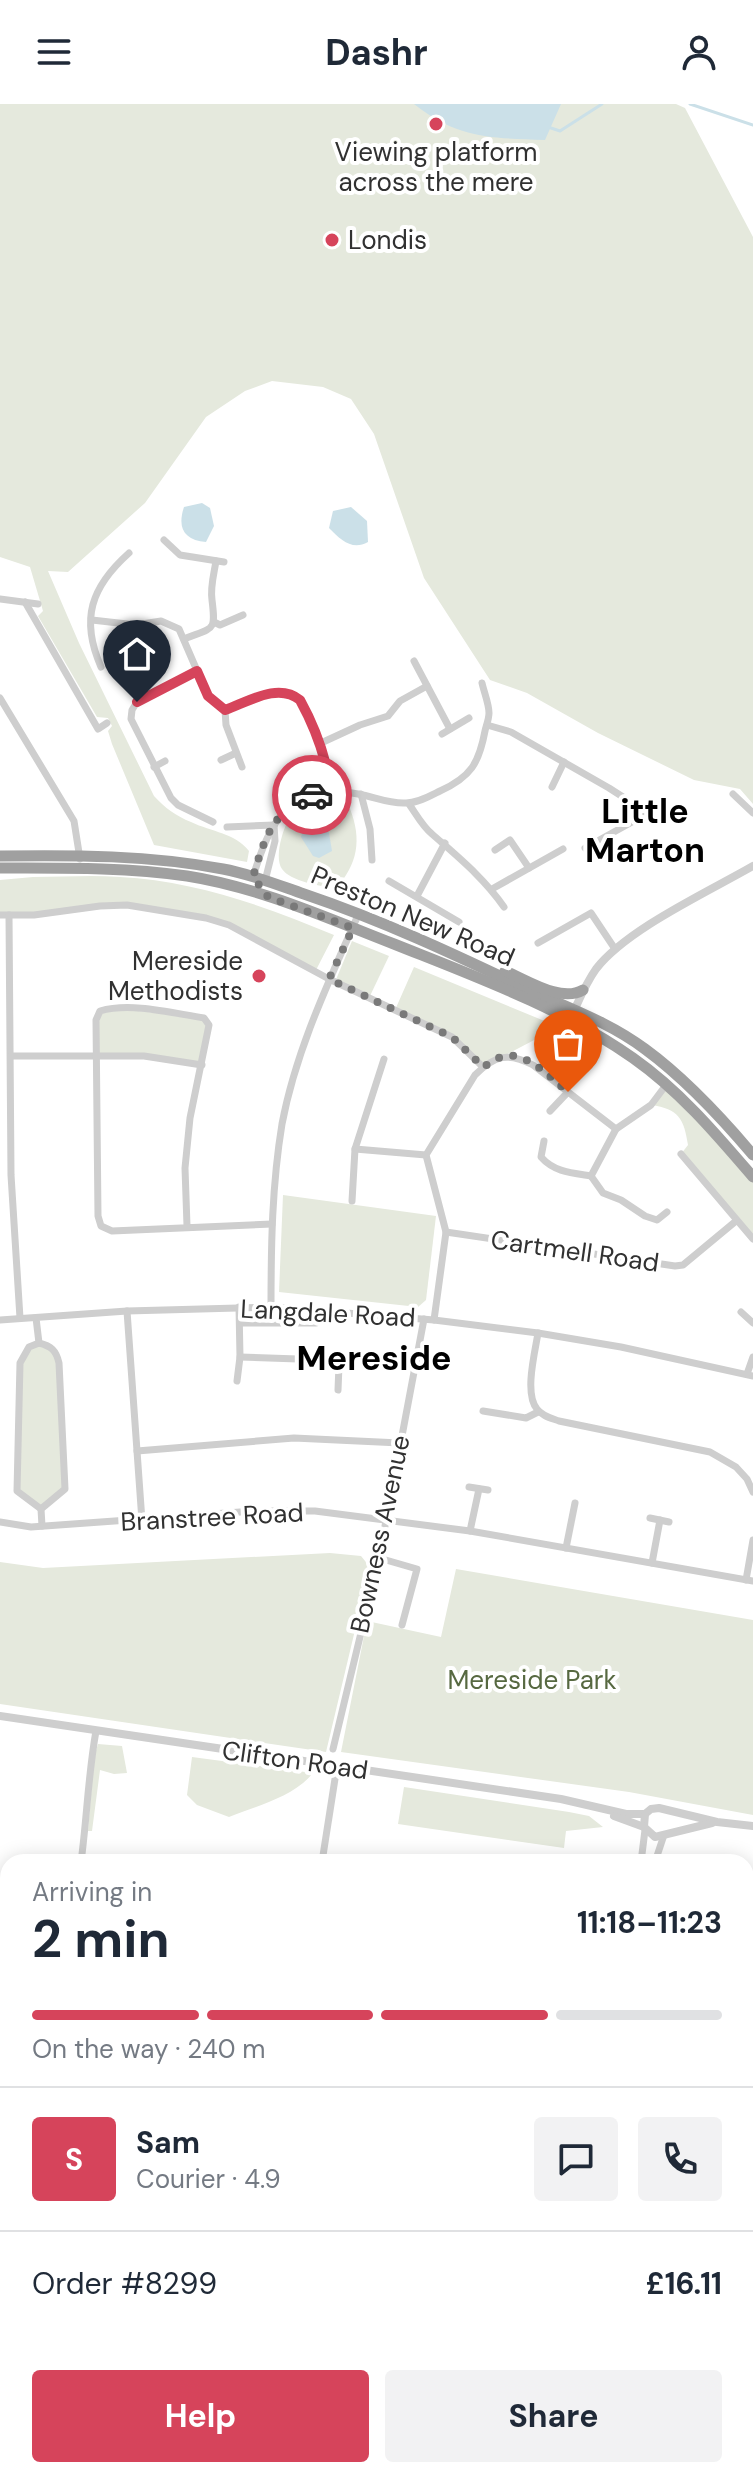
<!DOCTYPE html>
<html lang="en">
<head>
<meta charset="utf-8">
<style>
  :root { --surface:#fff; --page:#f2f2f3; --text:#1f2937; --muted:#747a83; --line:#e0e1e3; --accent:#d6445b }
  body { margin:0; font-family:"DM Sans",sans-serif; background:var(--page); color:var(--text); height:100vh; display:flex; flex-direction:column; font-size:30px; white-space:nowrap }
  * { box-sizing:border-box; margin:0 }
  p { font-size:26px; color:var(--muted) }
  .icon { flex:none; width:44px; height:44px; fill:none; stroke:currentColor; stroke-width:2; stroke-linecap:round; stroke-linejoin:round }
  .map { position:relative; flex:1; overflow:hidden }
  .side { position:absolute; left:0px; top:1750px; width:754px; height:624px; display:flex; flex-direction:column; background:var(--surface); border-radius:24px 24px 0 0; box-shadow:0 4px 20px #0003 }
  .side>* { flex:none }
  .pin { position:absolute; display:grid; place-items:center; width:68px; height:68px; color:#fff; margin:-82px -34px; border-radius:50% 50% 50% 0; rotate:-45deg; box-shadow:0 0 8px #0007 }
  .pin .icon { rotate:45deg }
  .courier { position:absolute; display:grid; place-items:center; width:80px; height:80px; margin:-40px; border:6px solid #d6445b; border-radius:50%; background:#fff; color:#222; box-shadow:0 2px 10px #0007 }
  .summary em { font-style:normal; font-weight:700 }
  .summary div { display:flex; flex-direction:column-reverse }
  .summary { display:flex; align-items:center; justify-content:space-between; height:136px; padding:0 32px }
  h1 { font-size:52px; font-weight:700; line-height:60px }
  .bar { display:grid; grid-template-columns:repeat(4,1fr); gap:12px 8px; align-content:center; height:96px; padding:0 32px }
  .bar i { height:10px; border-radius:6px; background:var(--line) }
  .bar .on { background:var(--accent) }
  .bar p { grid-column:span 4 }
  .line { display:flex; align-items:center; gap:20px; padding:0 32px; border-top:2px solid var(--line) }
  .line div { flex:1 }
  .round { display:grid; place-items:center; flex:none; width:84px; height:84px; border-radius:8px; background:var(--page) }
  .cta { display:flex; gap:16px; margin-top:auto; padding:16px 32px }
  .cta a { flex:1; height:92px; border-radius:8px; background:var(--accent); color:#fff; font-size:32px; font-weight:700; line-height:92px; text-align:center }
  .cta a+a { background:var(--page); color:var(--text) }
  header { display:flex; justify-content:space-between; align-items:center; height:104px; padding:0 32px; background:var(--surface); font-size:36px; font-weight:700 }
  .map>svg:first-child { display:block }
  .green { fill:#e5e9dd }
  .water { fill:#cbe0e8 }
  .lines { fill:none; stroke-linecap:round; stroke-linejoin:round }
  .stream { stroke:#cbe0e8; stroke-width:3 }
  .minor { stroke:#cecece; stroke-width:7 }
  .tertiary { stroke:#cecece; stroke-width:8 }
  .primary { stroke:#a9a9a9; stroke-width:11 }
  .trunk { stroke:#a0a0a0; stroke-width:11 }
  .motorway { stroke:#989898; stroke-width:12 }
  .done { stroke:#797979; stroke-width:8; stroke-dasharray:0 14.4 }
  .route { stroke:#d6445b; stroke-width:10 }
  .poi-dot { fill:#d6445b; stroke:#fff; stroke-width:3 }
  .labels { text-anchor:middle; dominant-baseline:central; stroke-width:8; stroke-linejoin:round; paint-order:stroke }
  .poi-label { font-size:26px; fill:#313131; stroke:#fff }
  .street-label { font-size:26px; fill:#313131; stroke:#fff }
  .park-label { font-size:26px; fill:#576941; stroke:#fff }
  .district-label { font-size:34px; font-weight:bold; fill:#000; stroke:#fff }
</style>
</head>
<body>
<header><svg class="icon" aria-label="menu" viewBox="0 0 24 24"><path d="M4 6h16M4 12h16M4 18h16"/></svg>Dashr<svg class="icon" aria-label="person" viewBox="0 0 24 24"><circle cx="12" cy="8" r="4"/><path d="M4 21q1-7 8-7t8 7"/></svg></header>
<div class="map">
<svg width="753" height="2374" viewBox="0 0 753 2374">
  <rect width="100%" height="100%" fill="#fff"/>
  <g class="green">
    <path d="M0,0h676l9,4 68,129v567l-13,-15 -46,-9 -96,-47 -71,-40 -37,-13 -66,-102 -50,-144 -23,-35 -28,-12 -51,-6 -27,10 -39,26 -61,86 -77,69 -20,-1 31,72 75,153c11,12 22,20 37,26 21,10 44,11 58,29l-2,11 -93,-17 -42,-101 -4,-13 4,-5 -4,-8 -11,-1 -59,-101 5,-5 -13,-44 -30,-10z"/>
    <path d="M326,694l24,11c12,30 8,56 -15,80 -15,-4 -44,-7 -53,-20 -9,-13 3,-50 14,-60 9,-7 20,-8 30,-11z"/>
    <path d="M33,773c29,0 58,-2 87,0 75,4 145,29 214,58l-19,37 -86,-47 -102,-20 -127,10v-35z"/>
    <polygon points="352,837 389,852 369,894 335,878"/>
    <polygon points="414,863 559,923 483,963 452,933 395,906"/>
    <polygon points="110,904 204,914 209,921 202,961 174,955 96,953 100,907"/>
    <path d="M666,981l87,92v62l-72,-85 7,-9c-4,-26 -9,-36 -37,-40z"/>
    <polygon points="283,1091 436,1112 426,1196 418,1203 279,1188"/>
    <polygon points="39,1239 56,1249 65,1385 41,1405 17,1387 20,1259 25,1248"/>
    <polygon points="330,1449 361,1452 370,1463 326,1648 0,1600 0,1458 43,1464"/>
    <polygon points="456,1465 753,1516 753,1711 629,1688 341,1648 367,1517 441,1533"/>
    <polygon points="98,1640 122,1642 127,1669 114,1670 100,1666 92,1727 88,1727 94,1653"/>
    <path d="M192,1653l121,16c-19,24 -57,33 -84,44l-32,-12 -10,-10z"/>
    <polygon points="404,1683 569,1708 589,1712 603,1723 566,1727 564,1744 398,1720"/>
    <polygon points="753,2162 753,2374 360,2374 364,2366 402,2366 436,2373 437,2366 746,2366 746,2163"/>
  </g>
  <g class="water">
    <path d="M414,0h147l-16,36c-54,-2 -87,-1 -131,-36z"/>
    <path d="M202,399l8,5 4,18 -8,16c-22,-2 -29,-14 -22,-35z"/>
    <path d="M351,403l16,14 1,21c-16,9 -27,-2 -39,-14l4,-17z"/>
    <polygon points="310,718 322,720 329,729 332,747 319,754 313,752 301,733 305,721"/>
  </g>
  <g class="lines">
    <g class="stream">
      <polyline points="690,0 753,21"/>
      <polyline points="551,24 560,27 602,0"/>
    </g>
    <g class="minor">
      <polyline points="164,436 180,451 224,458"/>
      <polyline points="0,495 38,500"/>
      <polyline points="25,498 98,625 107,619"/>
      <path d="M92,516l44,5 25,-4 18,8 29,67 17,14c23,-8 53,-28 75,-10l21,43 10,47"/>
      <polyline points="214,518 220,521 243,511"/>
      <path d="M184,535c30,-12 32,-7 28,-39 -2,-13 2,-26 4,-39"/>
      <polyline points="414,557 450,625"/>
      <path d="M101,563c-21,-48 -10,-80 28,-114"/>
      <polyline points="197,567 137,598 132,606 131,615 171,694 178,701 213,718"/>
      <polyline points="0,594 74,717 80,755"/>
      <polyline points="225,606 226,621 242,663"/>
      <polyline points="487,621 511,628 609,684 623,693 639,712"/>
      <polyline points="442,630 469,614"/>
      <polyline points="321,639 360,621 388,612 400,597 427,582"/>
      <polyline points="221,656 236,649"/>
      <polyline points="154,663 165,657"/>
      <polyline points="552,683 564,658"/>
      <polyline points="361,690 370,725 372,756"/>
      <polyline points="733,690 753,709"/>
      <path d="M409,700c7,10 14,23 23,30 26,23 52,44 72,73"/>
      <polyline points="227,723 274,721"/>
      <polyline points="585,744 659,703"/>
      <polyline points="495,746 510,736 529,764"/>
      <path d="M253,773c17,-57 38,-96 105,-83 17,3 31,10 48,9 12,0 24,-7 34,-12 31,-14 39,-28 45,-60 1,-5 4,-12 4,-18 0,-9 -5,-21 -7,-30"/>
      <polyline points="265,777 275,737 274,721"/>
      <polyline points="389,777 459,818"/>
      <polyline points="492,785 563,745"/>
      <polyline points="417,792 445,739"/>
      <polyline points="0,811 34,811 100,802 127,801 206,814 229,821 329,875 452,933 483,963"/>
      <polyline points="9,811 11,1071 20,1214"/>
      <polyline points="538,839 591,809 615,845"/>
      <polyline points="11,952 144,952 202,961"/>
      <polyline points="666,981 651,1001 616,1025 591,1072 603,1089 621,1096 645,1112 657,1116 667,1108"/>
      <polyline points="550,1007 568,988"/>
      <path d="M544,1037l-3,16c13,15 31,16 50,19"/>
      <polyline points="355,1045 426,1051"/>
      <polyline points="681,1050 753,1135"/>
      <polyline points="352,1097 355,1045 384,955"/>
      <path d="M187,1122l-2,-58 5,-50 19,-93 -5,-7c-32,-5 -73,-16 -104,-7l-4,9 2,196 3,10 11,5 160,-7"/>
      <polyline points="446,1128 675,1162 683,1161 736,1117"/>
      <path d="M271,1203c0,-62 1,-122 11,-183 14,-74 47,-143 77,-211"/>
      <polyline points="127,1207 142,1417"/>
      <polyline points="741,1208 753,1219"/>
      <path d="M36,1214l3,25c12,3 17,7 20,20l6,126 -24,20 1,17"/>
      <polyline points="0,1216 127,1207 271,1203 434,1216 538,1229 621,1243 753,1272"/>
      <path d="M434,1216l12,-88 -20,-77 49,-80c20,-20 33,-23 58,-10l83,64"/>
      <polyline points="240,1219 316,1219 316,1206"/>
      <path d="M538,1229c-3,19 -14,61 -1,76 5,7 14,9 22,12l151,31 26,15 11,12 6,13"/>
      <polyline points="39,1239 29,1243 20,1259 17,1387 41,1405"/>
      <polyline points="240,1253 298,1255 306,1252 332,1253 339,1261 338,1286"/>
      <polyline points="747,1270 753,1253"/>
      <polyline points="237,1277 240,1253 239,1203"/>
      <polyline points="483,1307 526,1314 538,1308"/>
      <polyline points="137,1347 294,1334 400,1339"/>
      <polyline points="469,1383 488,1386"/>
      <polyline points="650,1414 669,1418"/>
      <polyline points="0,1418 31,1423 254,1407 315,1407 470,1427 753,1477"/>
      <polyline points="470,1427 479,1385"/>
      <polyline points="566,1444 575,1399"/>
      <polyline points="379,1454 417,1465 402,1521"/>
      <polyline points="652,1459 660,1416"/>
      <polyline points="746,1476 753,1436"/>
      <polyline points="333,1645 379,1454 424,1215"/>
      <path d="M81,1758c6,-44 7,-87 15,-131"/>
      <polyline points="322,1758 337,1662"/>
      <polyline points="641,1758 645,1726"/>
      <polyline points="655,1758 664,1731"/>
      <polyline points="0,2263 8,2266"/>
      <polyline points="0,2358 8,2336"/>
      <polyline points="285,2366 308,2374"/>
      <polyline points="166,2374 173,2366"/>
    </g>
    <g class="tertiary">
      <path d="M573,909c7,-15 13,-30 23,-44 31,-40 112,-77 157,-103"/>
      <polyline points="0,1612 561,1695 626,1710 645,1710 651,1705 659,1704 717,1718 753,1722"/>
      <polyline points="645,1710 644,1723 655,1733 712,1719"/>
      <polyline points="614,1712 644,1723"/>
    </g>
    <g class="primary">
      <polyline points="0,2002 8,2002"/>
      <polyline points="0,2018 8,2017"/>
      <polyline points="746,2091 753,2092"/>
    </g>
    <g class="trunk">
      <path d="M0,752c75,-1 149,-1 223,13 28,5 55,16 81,25 77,26 150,60 223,95 41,19 82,33 118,60 41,30 76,68 108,106"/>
      <path d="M0,764c62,0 125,-1 187,8 71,11 140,42 207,68 80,32 168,64 239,114 47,33 84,77 120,119"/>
      <path d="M505,867c22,9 56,32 78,19"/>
    </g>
    <g class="motorway">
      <polyline points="746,2070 753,2070"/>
      <polyline points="746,2084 753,2085"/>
    </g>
  </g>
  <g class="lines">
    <path class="done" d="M312,691c-39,15 -48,44 -59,82l15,20 85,31 -24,51 123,58 31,30c6,-3 12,-8 18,-10 24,-8 50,21 67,35"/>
    <path class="route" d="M137,598l60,-31 11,25 17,14c23,-8 53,-28 75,-10 16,29 26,57 31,90l-19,5"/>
  </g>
  <g class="poi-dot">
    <circle cx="436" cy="20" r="8"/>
    <circle cx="332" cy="136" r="8"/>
    <circle cx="259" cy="872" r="8"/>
  </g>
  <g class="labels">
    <g class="poi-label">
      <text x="436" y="48">Viewing platform<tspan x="436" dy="30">across the mere</tspan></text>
      <text x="348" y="136" text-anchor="start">Londis</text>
      <text x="243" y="857" text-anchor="end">Mereside<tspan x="243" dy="30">Methodists</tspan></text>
    </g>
    <g class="street-label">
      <text transform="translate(413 812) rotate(23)">Preston New Road</text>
      <text transform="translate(575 1147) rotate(8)">Cartmell Road</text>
      <text transform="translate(328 1209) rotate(3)">Langdale Road</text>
      <text transform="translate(212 1413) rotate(-3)">Branstree Road</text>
      <text transform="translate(380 1430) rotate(-78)">Bowness Avenue</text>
      <text transform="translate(295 1656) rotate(8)">Clifton Road</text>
    </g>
    <g class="park-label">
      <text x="532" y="1576">Mereside Park</text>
    </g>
    <g class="district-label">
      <text x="645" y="707">Little<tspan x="645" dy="39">Marton</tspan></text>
      <text x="374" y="1254">Mereside</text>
    </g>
  </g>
</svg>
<div class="pin" style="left:568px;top:988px;background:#ea580c"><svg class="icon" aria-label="bag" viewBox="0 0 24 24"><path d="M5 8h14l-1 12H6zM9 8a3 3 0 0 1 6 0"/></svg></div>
<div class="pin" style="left:137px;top:598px;background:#1f2937"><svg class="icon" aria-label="home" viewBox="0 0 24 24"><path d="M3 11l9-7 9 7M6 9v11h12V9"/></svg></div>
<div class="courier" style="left:312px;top:691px"><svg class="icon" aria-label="car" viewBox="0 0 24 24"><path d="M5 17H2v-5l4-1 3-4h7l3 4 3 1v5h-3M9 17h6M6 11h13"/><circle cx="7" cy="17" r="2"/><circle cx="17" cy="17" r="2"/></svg></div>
<section class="side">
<div class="summary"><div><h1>2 min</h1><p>Arriving in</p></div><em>11:18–11:23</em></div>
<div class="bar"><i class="on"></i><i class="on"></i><i class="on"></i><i></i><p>On the way · 240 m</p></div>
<div class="line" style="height:144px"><b class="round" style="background:var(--accent);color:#fff">S</b><div><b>Sam</b><p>Courier · 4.9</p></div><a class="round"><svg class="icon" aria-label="chat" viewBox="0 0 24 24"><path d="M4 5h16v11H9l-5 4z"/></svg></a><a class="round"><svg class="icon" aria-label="phone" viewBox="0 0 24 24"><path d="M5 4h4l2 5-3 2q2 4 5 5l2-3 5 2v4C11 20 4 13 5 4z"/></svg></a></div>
<div class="line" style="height:104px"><div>Order #8299</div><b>£16.11</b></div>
<div class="cta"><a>Help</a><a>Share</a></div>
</section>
</div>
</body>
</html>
